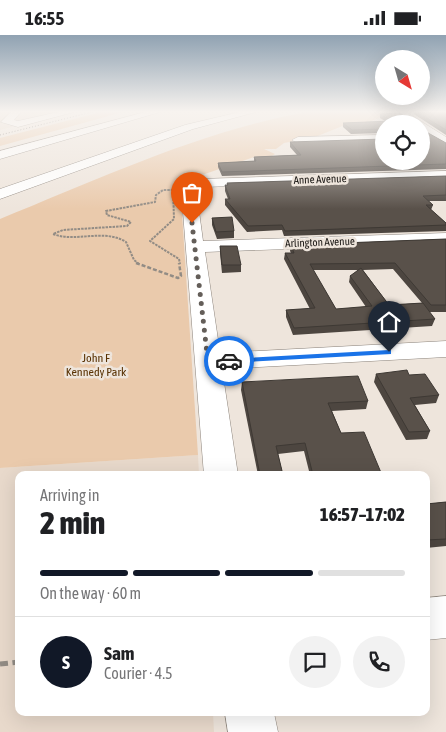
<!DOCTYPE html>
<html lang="en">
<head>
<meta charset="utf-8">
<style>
  :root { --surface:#fff; --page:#f2f2f2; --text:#202124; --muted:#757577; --line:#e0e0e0; --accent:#111827 }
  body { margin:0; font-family:"Asap Condensed",sans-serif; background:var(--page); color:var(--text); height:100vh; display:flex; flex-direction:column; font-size:19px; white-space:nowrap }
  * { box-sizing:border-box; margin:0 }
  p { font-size:16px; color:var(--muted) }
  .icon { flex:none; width:28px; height:28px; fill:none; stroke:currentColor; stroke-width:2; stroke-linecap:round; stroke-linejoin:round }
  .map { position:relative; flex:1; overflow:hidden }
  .sheet { position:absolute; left:15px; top:436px; width:415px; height:245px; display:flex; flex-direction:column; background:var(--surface); border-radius:10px; box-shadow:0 5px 20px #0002 }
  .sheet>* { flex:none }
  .needle { width:32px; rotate:143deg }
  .buttons { position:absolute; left:375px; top:15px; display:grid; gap:10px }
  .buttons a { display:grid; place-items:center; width:55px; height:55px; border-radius:50%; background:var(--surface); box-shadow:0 5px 20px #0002; font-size:25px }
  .pin { position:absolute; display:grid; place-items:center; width:42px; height:42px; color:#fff; margin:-51px -21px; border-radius:50% 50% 50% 0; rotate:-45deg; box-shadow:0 0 5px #0007 }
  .pin .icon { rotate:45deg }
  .courier { position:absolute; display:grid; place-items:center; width:50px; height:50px; margin:-25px; border:4px solid #1a73e8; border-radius:50%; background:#fff; color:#222; box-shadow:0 1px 6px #0007 }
  .summary em { font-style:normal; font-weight:800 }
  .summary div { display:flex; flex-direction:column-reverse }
  .summary { display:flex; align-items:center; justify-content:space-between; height:85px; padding:0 25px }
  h1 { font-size:32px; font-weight:800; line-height:38px }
  .bar { display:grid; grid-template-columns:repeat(4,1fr); gap:8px 5px; align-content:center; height:60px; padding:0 25px }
  .bar i { height:6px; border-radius:4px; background:var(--line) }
  .bar .selected { background:var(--accent) }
  .bar p { grid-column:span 4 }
  .line { display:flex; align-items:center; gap:12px; padding:0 25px; border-top:1px solid var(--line) }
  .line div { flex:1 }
  .round { display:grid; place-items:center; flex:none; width:52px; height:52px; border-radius:26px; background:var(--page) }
  .status { display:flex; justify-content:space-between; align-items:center; height:35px; padding:0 25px; background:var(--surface); direction:ltr }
  .status svg { height:14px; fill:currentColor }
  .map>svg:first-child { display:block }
  .built { fill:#e8d9cb }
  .green { fill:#eacaac }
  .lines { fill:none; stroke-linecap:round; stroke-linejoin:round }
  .minor-casing { stroke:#8d857d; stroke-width:1 }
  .highway-casing { stroke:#8d857d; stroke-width:1 }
  .path-far2 { stroke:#928c85; stroke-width:2; stroke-dasharray:2.5 1; stroke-linecap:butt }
  .path-far1 { stroke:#928c85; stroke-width:2.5; stroke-dasharray:4 2; stroke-linecap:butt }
  .path { stroke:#928c85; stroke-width:5; stroke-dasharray:8 4.5; stroke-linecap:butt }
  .minor { fill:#fff; fill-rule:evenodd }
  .highway { fill:#fff; fill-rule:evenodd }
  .rail { stroke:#5d5853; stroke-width:1; stroke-dasharray:1 2; stroke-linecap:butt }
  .wall { fill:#4d4640; fill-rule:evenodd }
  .building { fill:#59514a; stroke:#3e3934 }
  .route { fill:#1a73e8 }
  .done { stroke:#645e59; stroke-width:5; stroke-dasharray:0 9 }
  .labels { text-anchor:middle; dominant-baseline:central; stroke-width:5; stroke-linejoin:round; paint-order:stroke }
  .far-street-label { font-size:11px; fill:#191613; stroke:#eee5dc }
  .park-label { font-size:12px; fill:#573000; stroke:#eee5dc }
</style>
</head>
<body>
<div class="status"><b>16:55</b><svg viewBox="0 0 49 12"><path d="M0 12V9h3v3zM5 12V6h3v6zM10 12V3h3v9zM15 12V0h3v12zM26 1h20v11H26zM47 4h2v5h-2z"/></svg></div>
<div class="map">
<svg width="446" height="697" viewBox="0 0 446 697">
  <rect width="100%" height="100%" fill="#eee5dc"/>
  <g class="built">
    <polygon points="0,77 70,77 0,95"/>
    <polygon points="198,420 199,440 19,440 19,678 213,678 214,697 0,697 0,433"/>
  </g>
  <g class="green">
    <polygon points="101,77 123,77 0,111 0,103"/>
    <path d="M307,77h83v2l-24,9 -21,2 -30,12 -31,6 -8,6h-12l11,5 -5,3h-16l-78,27h4l18,271 -198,13v-249c99,-40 201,-88 307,-107z"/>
  </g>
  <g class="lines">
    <g class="minor-casing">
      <g id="minor">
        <polygon points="11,77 21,77 14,85 18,86 58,77 74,77 18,92 1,87"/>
        <polygon points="395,77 406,77 446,102 446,111 421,96 421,89 411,89"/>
        <polygon points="384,100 384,106 298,108 292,105 298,102"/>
        <polygon points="446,136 446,144 203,152 196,154 203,206 446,198 446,208 205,217 220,318 446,306 446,322 222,334 238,440 204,440 181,152 183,149 202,144"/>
        <polygon points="446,561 446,603 426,605 426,563"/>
        <polygon points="225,678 274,678 278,697 228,697"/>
      </g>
    </g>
    <g class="highway-casing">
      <g id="highway">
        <polygon points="145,77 160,77 0,124 0,116"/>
        <polygon points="240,77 256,77 193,94 0,164 0,154 185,90"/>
      </g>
    </g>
    <path class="path-far2" d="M139,229l-5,-4 -8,-18c-22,-14 -50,1 -73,-8l10,-4 64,-4 4,-4 -24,-7 -1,-4 49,-9 1,-7 7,-5h10l1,29 -24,22 29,18 1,5"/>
    <polyline class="path-far1" points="136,228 178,243 181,241 179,228"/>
    <polyline class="path" points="0,629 19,627"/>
    <use href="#minor" class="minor"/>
    <use href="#highway" class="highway"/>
    <polyline class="rail" points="0,100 92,77"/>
  </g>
  <g class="wall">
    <polygon points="415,77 446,77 446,100 414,79"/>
    <polygon points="380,79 411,86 384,89 384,98 351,99 343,92 343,88 385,86 380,83"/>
    <polygon points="290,107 446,108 446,134 222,141 218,132 218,128 254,126 254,122 297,120 290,112"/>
    <polygon points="446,141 446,166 429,166 433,170 431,175 446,188 446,196 284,201 282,195 247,197 225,170 225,164 228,164 225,156 225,150 227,150 227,148"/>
    <polygon points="212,183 234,196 234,203 217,204 212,190"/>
    <path d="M446,204v73h-17l6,7 -3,7 -139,9 -7,-18v-7l24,-1 -26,-50 1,-6h6l-1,-2 1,-6zM393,234l29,34 -33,2 -26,-35zM313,235h46l-9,6 -1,6 17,25 -30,2z"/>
    <polygon points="220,211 241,230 241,237 222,238 220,218"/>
    <polygon points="376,339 409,340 439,360 436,368 415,370 430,396 427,404 406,405 374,347"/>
    <polygon points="242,347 368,366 366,374 332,376 341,398 382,440 310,440 304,416 278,419 283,440 258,440 241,355"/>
    <polygon points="446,467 446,511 426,513 426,469"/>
  </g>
  <g class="building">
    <polygon points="417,77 446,77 446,95"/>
    <polygon points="400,78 411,86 420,87 420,89 384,89 384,94 352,95 343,88 392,86 380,79"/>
    <polygon points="421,94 446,108 446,129 222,137 218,128 256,126 254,122 301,120 290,107 384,104 384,126 421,126"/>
    <polygon points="446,141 446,160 423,161 433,170 426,170 446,188 446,190 285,196 282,190 248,191 225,164 230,164 225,150 228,150 227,148"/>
    <polygon points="232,182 234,196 216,197 212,183"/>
    <polygon points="446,204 446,270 431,270 395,228 310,229 336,274 372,271 350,241 361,233 389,270 423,268 435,284 294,293 286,275 315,273 285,218 294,218 291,210"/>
    <polygon points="220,211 237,211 241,230 222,230"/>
    <polygon points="407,335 409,340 425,339 439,360 410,363 430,396 409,397 376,339"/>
    <polygon points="358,341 368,366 328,368 341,398 364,397 382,440 313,440 305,408 276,411 283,440 260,440 242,347"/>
    <polygon points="446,467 446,504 426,505 426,469"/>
  </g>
  <linearGradient id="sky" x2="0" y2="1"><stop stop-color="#90a2b2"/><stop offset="0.44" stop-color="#f7f3ef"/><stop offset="1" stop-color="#f7f3ef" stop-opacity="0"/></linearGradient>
  <rect width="446" height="174" fill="url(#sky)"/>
  <polygon class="route" points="389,315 391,315 391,319 229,328 225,326 229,324"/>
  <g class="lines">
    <polyline class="done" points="192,188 208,327 229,326"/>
  </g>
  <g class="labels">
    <g class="far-street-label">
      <text transform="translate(320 144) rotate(-2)">Anne Avenue</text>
      <text transform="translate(320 207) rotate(-2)">Arlington Avenue</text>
    </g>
    <g class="park-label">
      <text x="96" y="323">John F<tspan x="96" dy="14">Kennedy Park</tspan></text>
    </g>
  </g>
</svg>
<div class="buttons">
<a><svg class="needle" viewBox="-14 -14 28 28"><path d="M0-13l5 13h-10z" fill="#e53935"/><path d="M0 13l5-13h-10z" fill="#757577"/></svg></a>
<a><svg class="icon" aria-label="locate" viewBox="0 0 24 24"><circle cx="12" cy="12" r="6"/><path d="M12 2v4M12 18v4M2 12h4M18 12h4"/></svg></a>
</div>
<div class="pin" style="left:192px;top:188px;background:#ea580c"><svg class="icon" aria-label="bag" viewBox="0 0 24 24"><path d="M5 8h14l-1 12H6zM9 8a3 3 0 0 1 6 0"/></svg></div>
<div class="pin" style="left:389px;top:317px;background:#1f2937"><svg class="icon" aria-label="home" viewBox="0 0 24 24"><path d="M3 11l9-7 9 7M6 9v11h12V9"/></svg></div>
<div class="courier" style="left:229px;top:326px"><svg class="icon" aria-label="car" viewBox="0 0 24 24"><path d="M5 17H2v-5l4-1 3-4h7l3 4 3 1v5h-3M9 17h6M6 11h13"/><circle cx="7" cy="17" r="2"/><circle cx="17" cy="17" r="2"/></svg></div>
<section class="sheet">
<div class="summary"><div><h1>2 min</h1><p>Arriving in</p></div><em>16:57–17:02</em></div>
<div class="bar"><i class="selected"></i><i class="selected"></i><i class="selected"></i><i></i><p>On the way · 60 m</p></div>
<div class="line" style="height:90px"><b class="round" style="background:var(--accent);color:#fff">S</b><div><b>Sam</b><p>Courier · 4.5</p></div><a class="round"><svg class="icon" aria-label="chat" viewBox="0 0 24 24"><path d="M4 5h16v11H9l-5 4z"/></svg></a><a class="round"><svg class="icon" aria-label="phone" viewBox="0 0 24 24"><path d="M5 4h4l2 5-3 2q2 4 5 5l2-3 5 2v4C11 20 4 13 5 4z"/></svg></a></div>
</section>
</div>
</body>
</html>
